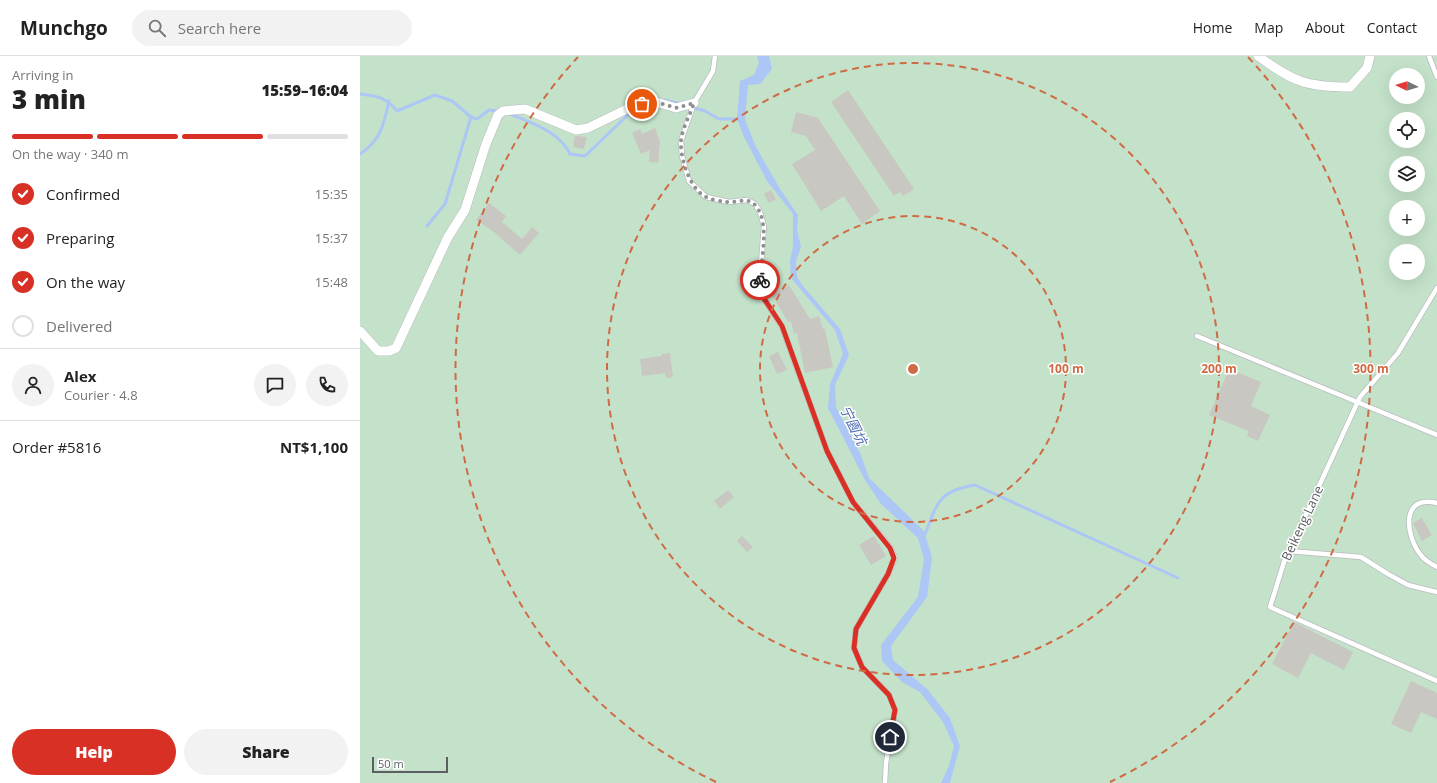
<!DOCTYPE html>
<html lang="en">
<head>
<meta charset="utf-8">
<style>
  :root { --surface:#fff; --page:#f2f2f2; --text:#222; --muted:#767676; --line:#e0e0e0; --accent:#d93025 }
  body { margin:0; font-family:"Open Sans","Noto Sans TC",sans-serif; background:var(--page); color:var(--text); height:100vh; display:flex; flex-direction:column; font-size:15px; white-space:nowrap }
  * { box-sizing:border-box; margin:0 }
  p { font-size:13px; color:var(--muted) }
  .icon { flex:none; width:22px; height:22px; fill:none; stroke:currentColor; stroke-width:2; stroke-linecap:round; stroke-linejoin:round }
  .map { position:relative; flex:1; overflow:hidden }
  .panel { display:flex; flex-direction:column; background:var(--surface); width:360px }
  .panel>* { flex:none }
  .needle { width:26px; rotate:275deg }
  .buttons { position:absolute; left:1029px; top:12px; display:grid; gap:8px }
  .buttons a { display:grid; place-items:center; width:36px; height:36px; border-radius:50%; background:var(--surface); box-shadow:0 4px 16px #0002; font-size:20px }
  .scale { position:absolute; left:12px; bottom:10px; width:76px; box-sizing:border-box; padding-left:4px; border:2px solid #5c5e63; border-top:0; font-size:11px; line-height:14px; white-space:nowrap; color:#5c5e63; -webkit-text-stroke:3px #fff; paint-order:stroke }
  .pin { position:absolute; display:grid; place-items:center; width:34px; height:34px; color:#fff; margin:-17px; border:2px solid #fff; border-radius:50%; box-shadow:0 1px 4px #0007 }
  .courier { position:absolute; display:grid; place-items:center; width:40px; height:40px; margin:-20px; border:3px solid #d93025; border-radius:50%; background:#fff; color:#222; box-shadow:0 1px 5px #0007 }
  .summary em { font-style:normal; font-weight:800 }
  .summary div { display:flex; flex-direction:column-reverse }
  .summary { display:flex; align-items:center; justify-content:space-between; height:68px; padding:0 12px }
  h1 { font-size:26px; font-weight:800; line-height:30px }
  .bar { display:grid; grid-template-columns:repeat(4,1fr); gap:6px 4px; align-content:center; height:48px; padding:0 12px }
  .bar i { height:5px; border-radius:3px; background:var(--line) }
  .bar .on { background:var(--accent) }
  .bar p { grid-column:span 4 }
  .line { display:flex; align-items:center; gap:10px; padding:0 12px; border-top:1px solid var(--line) }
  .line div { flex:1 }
  .round { display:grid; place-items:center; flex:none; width:42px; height:42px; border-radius:21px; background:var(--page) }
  ol { padding:0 12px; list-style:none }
  li { display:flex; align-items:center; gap:12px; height:44px }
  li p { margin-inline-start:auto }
  li .icon { padding:4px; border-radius:50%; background:var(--accent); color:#fff; stroke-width:4 }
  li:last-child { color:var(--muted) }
  li i { width:22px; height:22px; border:2px solid var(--line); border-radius:50% }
  .primary-button { display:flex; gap:8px; margin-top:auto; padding:8px 12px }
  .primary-button a { flex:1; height:46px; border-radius:24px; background:var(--accent); color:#fff; font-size:16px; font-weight:800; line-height:46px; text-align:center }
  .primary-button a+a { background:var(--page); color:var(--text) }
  header { display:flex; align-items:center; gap:24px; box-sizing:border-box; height:56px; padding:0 20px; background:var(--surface); border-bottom:1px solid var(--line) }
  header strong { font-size:19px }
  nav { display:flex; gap:22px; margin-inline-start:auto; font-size:14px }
  .search { width:280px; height:36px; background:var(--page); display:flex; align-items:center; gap:10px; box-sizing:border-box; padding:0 14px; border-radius:22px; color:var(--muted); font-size:15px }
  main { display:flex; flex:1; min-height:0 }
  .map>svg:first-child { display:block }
  .green { fill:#c4e2ca; fill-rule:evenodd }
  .water { fill:#acc6f5 }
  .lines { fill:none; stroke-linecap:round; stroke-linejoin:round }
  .stream { stroke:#acc6f5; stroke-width:3 }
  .building { fill:#c8c7c1 }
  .service-casing { stroke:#b9babf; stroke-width:6 }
  .minor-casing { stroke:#b9babf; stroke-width:10 }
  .service { stroke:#fff; stroke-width:4.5 }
  .minor { stroke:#fff; stroke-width:9 }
  .done { stroke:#8f9090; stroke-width:4; stroke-dasharray:0 7.2 }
  .route { stroke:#d93025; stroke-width:5 }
  .ring { fill:none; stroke:#cf6b44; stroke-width:2; stroke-dasharray:7 5 }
  .labels { text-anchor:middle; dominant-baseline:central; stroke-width:3; stroke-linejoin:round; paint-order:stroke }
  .street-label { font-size:13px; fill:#5c5e63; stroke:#fff }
  .water-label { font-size:14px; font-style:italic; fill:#526eb6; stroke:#fff }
  .centre { fill:#cf6b44; stroke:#fff; stroke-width:2 }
  .ring-label { font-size:12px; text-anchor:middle; font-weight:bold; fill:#cf6b44; stroke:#fff; stroke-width:3; stroke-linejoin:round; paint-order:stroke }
</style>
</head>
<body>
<header>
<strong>Munchgo</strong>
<div class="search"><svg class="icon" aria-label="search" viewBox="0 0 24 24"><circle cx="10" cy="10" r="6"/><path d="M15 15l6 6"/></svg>Search here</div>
<nav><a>Home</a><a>Map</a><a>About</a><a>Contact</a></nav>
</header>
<main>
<section class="panel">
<div class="summary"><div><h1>3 min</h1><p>Arriving in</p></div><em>15:59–16:04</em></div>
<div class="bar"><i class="on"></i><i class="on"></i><i class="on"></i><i></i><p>On the way · 340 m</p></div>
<ol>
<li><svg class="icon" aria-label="check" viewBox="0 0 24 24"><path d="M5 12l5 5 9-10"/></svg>Confirmed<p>15:35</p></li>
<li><svg class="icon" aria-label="check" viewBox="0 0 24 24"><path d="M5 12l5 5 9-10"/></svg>Preparing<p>15:37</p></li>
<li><svg class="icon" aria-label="check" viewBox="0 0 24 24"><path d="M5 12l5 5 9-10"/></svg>On the way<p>15:48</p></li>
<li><i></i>Delivered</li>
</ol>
<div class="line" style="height:72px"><a class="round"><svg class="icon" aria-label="person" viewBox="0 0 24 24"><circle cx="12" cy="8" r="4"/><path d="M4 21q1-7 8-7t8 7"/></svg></a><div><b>Alex</b><p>Courier · 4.8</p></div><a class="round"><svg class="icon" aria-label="chat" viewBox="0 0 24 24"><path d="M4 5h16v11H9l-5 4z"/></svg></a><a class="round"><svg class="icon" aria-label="phone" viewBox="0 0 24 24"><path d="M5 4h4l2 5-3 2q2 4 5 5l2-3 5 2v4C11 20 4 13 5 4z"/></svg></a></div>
<div class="line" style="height:52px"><div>Order #5816</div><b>NT$1,100</b></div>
<div class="primary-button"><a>Help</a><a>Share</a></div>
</section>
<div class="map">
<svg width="1077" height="727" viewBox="0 0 1077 727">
  <rect width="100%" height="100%" fill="#edede4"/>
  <path class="green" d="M0,0h1077v727h-1077zM1036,19h22v22h-22zM1036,63h22v22h-22zM1036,107h22v22h-22zM1036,151h22v22h-22zM1036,195h22v22h-22z"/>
  <polygon class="water" points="397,0 409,0 412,13 400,28 388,29 385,63 396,91 420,133 438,159 437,174 441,191 436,205 437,221 443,230 480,273 489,299 475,329 476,351 501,399 509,422 564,475 572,501 567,541 531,590 533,604 567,633 590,662 600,690 590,727 581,727 589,710 594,690 583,666 560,636 542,626 522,605 521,589 558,541 564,503 558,482 521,448 505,424 468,352 470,328 483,298 475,274 431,222 430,205 433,191 433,158 407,125 383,79 377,62 380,25 394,19 399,6"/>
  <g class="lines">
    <g class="stream">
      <path d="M0,38c17,2 26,3 37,17l38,-16 17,6 19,16 6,2 12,-9 10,1"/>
      <polyline points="304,44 322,48"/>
      <polyline points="331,51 345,55 359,63 381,63"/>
      <path d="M148,57c22,10 50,17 62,41l15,2 47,-45"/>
      <path d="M0,98c21,-14 24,-30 29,-53"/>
      <polyline points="67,170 85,148 111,61"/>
      <path d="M564,481c13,-33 13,-46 51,-52l203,93"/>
    </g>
  </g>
  <g class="building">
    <polygon points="488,34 554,133 543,140 540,136 534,140 471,46"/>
    <polygon points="436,56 458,62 520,155 502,168 484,140 461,155 432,108 455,94 446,80 431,76"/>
    <polygon points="295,72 300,86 298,107 289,106 290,94 281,98 272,77 280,73 282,78"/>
    <polygon points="215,80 227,81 224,93 213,91"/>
    <polygon points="411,134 416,143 409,147 404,138"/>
    <polygon points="129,147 146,160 142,166 162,183 172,171 179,177 160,199 134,176 116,164"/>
    <polygon points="429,229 450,263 459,260 463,273 465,273 473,311 445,317 437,277 434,278 431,265 428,266 412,239"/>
    <polygon points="418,296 427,314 417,318 409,300"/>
    <polygon points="310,297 313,321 306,322 305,317 282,320 280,303 302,300 302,298"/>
    <polygon points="869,313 901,326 891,350 910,359 898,385 887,380 889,375 849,359"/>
    <polygon points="368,434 374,441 360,453 354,445"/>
    <polygon points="1062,462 1072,479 1062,485 1053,467"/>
    <polygon points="382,480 393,491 387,496 377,485"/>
    <polygon points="514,480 526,500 511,509 499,489"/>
    <polygon points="934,566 993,596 984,614 951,597 938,622 912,608"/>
    <polygon points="1051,625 1077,637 1077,663 1061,656 1051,677 1031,668"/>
  </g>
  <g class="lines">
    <g class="service-casing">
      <g id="service">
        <polyline points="355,0 353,15 334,47 321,85 322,100 329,125 346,141 369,146 387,144 395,148 400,156 404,170 399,235 422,271 467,395 493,446 530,491 535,502 528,518 496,573 494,592 502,611 529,639 535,654 526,707 525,727"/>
        <polyline points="1069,0 1077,21"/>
        <polyline points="1077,232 1038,297 1000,341 924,506 910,551 1077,625"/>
        <polyline points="837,280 1077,379"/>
        <path d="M1077,447c-36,-9 -32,31 -17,51 4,6 11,10 17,13"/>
        <polyline points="929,495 1001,501 1028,518 1048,529 1077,536"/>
      </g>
    </g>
    <g class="minor-casing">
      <g id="minor">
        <path d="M898,0c35,26 49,31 92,31l17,-19 3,-12"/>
        <polyline points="0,275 18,295 29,295 36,292 88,181 105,154 126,88 138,59 143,55 165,53 216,74 228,72 271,51 293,45 316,52 334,47"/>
      </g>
    </g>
    <use href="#service" class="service"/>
    <use href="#minor" class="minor"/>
  </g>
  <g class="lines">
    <path class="done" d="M282,48l11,-3 23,7 18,-5c-4,12 -12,26 -13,38 -1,18 9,48 25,56 6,3 15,4 21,5 11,1 21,-6 29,4 14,17 5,53 4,74"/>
    <polyline class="route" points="400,224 399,235 422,270 467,395 493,446 530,492 534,502 528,518 496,573 494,592 502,611 529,639 535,654 530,681"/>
  </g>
  <g class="ring">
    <circle cx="553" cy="313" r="153"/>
    <circle cx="553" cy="313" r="306"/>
    <path d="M356 726A458 458 0 0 1 218 1M888 1A458 458 0 0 1 750 726"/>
  </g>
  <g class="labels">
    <g class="street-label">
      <text transform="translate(942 467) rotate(-65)">Beikeng Lane</text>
    </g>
    <g class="water-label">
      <text transform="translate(494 369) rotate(64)">宁園坑</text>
    </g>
  </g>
  <circle cx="553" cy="313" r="6" class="centre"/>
  <g class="ring-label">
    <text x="706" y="317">100 m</text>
    <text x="859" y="317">200 m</text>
    <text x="1011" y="317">300 m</text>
  </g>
</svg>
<div class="buttons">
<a><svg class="needle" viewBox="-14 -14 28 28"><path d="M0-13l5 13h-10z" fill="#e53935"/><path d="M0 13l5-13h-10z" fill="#767676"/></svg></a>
<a><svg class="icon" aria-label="locate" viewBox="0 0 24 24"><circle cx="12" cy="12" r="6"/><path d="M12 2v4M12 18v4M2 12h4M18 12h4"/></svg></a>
<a><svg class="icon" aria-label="layers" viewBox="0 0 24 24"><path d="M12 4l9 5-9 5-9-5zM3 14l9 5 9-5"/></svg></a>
<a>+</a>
<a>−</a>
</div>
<div class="scale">50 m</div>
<div class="pin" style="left:282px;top:48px;background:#ea580c"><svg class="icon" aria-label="bag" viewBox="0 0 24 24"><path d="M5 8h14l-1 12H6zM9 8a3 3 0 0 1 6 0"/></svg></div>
<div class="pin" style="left:530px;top:681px;background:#1f2937"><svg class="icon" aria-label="home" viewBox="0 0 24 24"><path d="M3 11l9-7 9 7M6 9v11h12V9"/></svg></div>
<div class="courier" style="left:400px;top:224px"><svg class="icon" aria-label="bike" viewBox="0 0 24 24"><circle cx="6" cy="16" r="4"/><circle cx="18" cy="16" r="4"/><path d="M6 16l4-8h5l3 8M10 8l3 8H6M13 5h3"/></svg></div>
</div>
</main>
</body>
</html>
